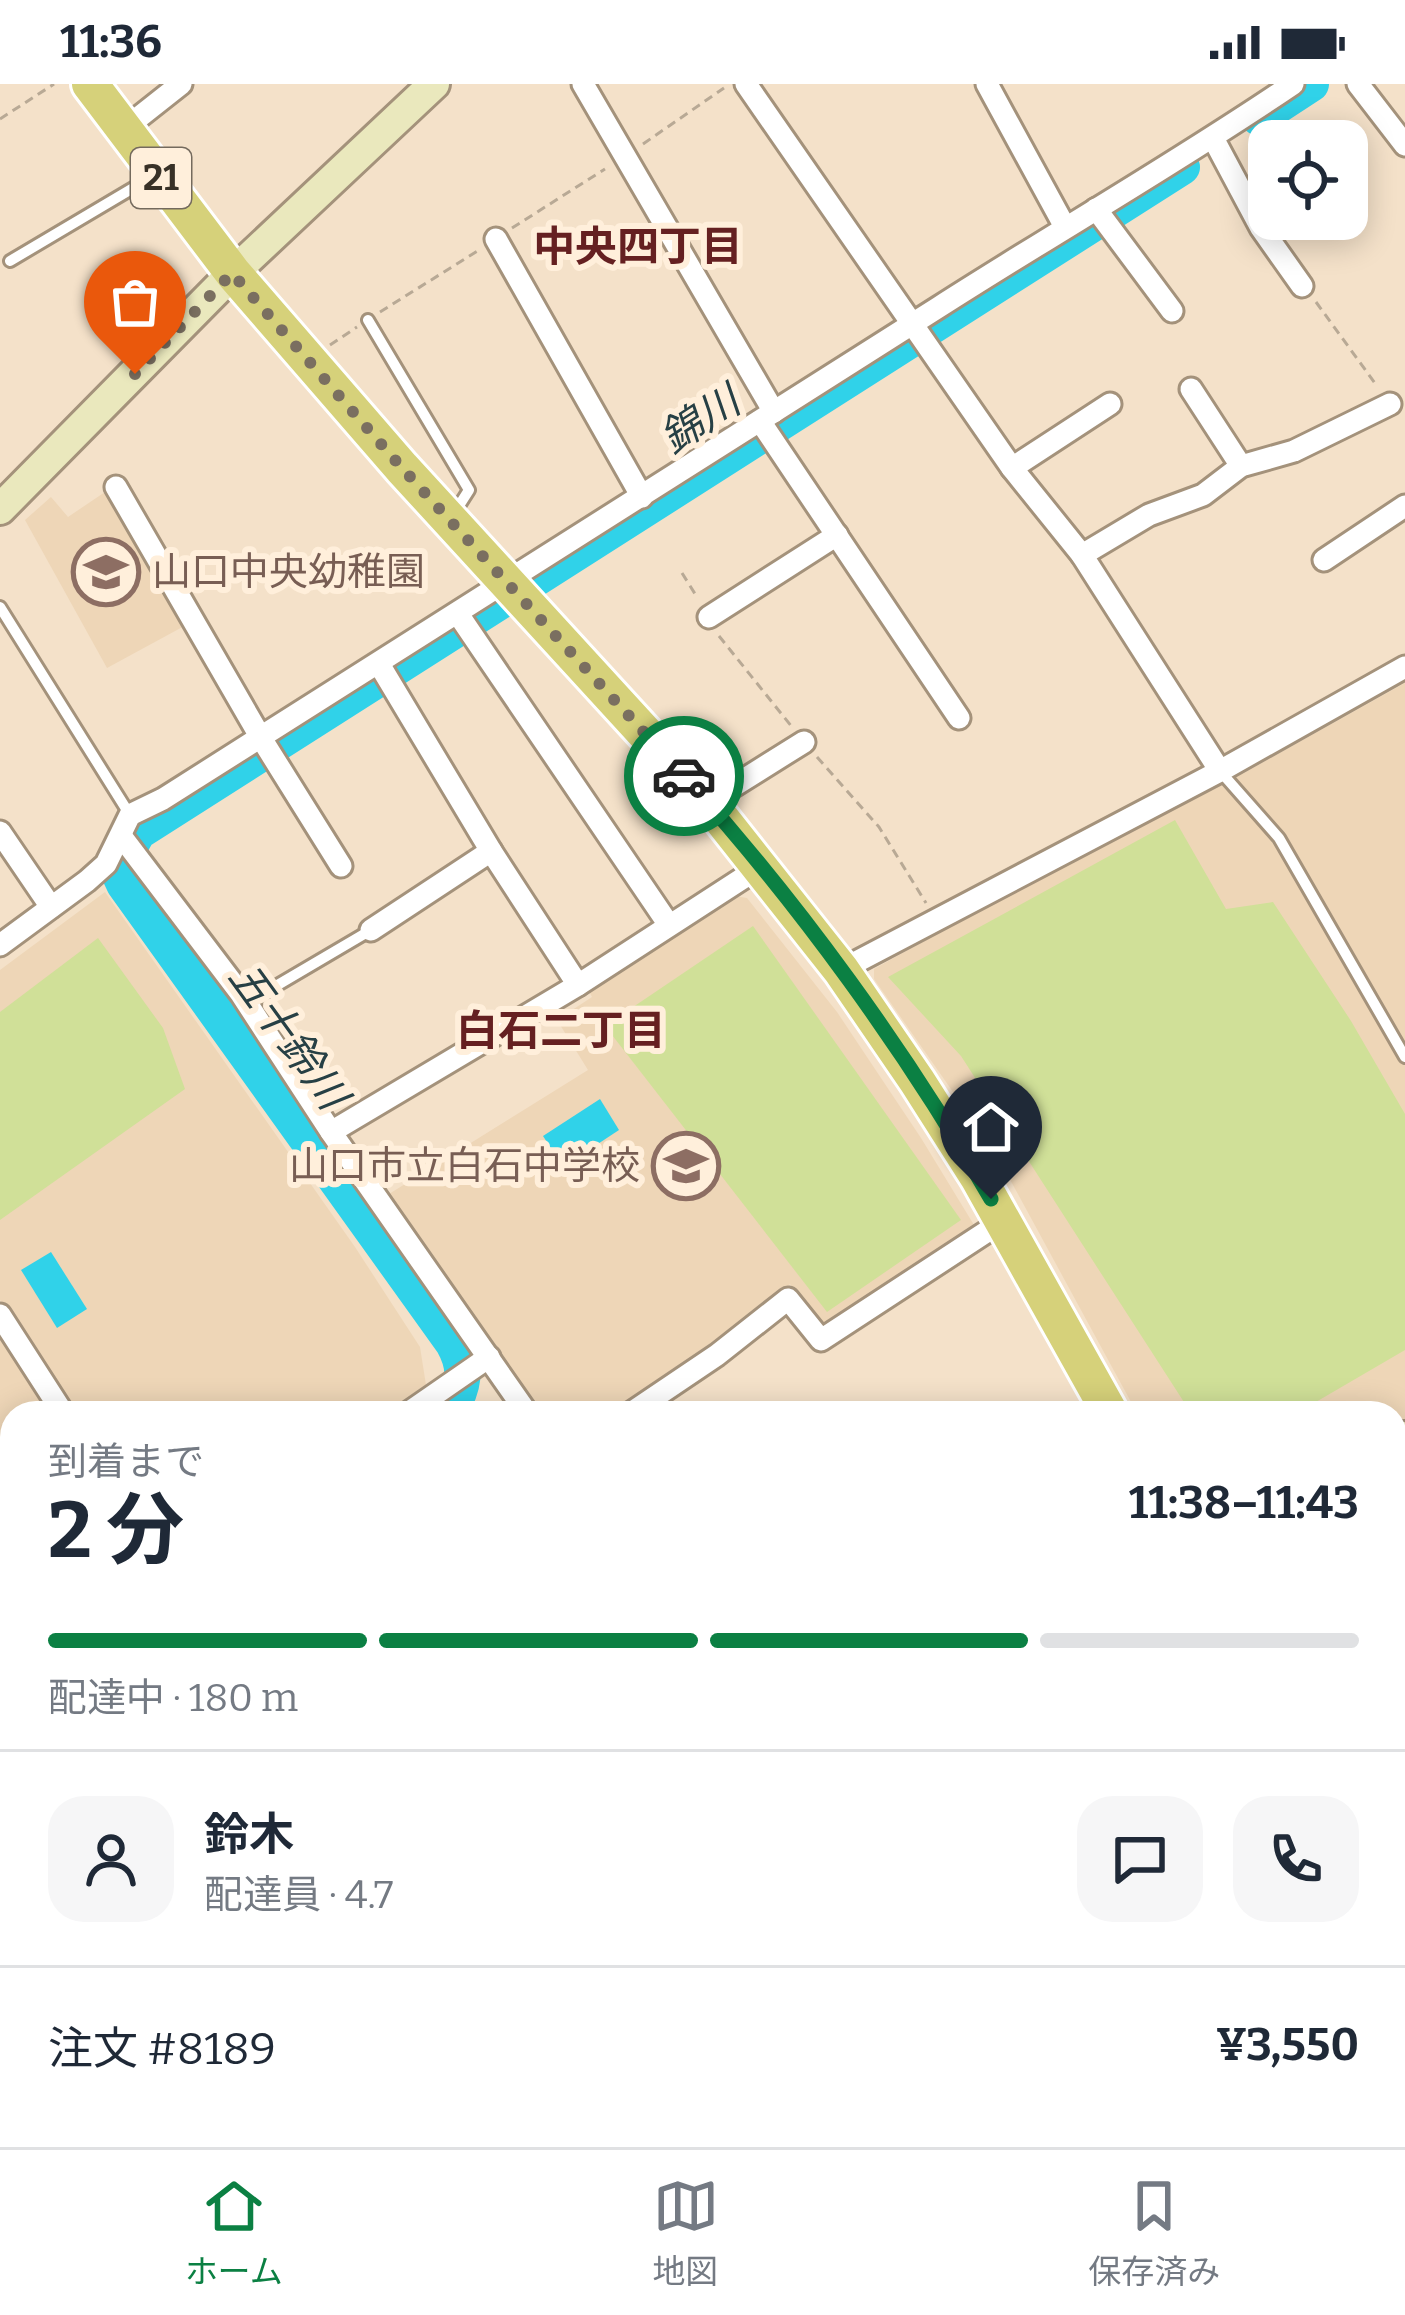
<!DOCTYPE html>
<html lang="ja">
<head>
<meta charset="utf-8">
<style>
  :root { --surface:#fff; --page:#f6f6f7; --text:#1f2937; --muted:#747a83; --line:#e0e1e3; --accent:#0b8043 }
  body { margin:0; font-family:Bitter,"Noto Sans JP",serif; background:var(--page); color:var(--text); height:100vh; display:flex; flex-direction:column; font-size:45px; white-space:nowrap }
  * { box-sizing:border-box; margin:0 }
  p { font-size:39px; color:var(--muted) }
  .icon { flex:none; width:66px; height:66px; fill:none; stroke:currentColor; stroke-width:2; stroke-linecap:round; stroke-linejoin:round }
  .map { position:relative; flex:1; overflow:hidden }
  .panel { position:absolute; left:0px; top:1317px; width:1407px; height:747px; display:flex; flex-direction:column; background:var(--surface); border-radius:36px 36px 0 0; box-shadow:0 6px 30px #0003 }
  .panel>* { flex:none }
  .buttons { position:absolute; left:1248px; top:36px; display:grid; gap:24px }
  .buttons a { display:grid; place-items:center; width:120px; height:120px; border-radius:24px; background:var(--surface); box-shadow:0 6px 30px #0003; font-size:60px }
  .pin { position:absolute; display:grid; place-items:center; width:102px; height:102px; color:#fff; margin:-123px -51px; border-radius:50% 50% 50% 0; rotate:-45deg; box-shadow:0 0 12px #0007 }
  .pin .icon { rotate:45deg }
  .courier { position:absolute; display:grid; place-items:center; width:120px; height:120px; margin:-60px; border:9px solid #0b8043; border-radius:50%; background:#fff; color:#222; box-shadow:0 3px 15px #0007 }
  .head em { font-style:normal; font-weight:700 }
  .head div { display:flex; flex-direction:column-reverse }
  .head { display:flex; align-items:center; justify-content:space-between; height:204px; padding:0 48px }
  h1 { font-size:78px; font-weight:700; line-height:90px }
  .bar { display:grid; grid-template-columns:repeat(4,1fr); gap:18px 12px; align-content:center; height:144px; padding:0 48px }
  .bar i { height:15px; border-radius:9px; background:var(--line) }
  .bar .selected { background:var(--accent) }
  .bar p { grid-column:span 4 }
  .line { display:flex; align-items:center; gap:30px; padding:0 48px; border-top:3px solid var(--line) }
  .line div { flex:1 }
  .round { display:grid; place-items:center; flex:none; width:126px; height:126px; border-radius:36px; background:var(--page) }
  .status { display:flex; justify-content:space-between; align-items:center; height:84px; padding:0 60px; background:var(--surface); direction:ltr }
  .status svg { height:33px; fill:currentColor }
  .dock { display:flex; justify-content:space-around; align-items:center; height:168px; border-top:3px solid var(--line); background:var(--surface); font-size:33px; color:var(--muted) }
  .dock a { display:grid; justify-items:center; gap:6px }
  .dock .selected { color:var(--accent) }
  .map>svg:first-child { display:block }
  .built { fill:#eed6b7 }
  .green { fill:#d0e098 }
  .water { fill:#30d2e9 }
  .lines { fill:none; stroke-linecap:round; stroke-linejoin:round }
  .river { stroke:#30d2e9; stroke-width:36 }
  .lane-casing { stroke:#a4927b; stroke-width:16 }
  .street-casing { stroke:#a4927b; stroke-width:27 }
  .secondary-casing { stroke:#a4927b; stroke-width:36 }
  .primary-casing { stroke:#fff; stroke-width:42 }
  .highway-casing { stroke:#fff; stroke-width:45 }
  .path { stroke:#b8a995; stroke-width:3; stroke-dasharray:9 6; stroke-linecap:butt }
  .lane { stroke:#fff; stroke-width:10 }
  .street { stroke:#fff; stroke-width:21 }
  .secondary { stroke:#eae8bd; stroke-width:30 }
  .primary { stroke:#d6d17a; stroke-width:36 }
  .highway { stroke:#bab222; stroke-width:39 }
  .done { stroke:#7a6f60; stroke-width:12; stroke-dasharray:0 21.6 }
  .route { stroke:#0b8043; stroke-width:15 }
  .labels { text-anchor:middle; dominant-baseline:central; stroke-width:12; stroke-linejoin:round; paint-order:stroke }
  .shield { fill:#ffefdb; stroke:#746a5d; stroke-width:3 }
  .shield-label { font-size:36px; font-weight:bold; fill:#383127 }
  .education-label { font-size:39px; fill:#785e54; stroke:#ffefdb; text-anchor:start }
  .neighbourhood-label { font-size:42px; font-weight:bold; fill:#652021; stroke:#ffefdb }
  .water-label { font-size:42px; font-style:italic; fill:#274045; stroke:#ffefdb }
</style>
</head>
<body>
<div class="status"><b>11:36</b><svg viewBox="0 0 49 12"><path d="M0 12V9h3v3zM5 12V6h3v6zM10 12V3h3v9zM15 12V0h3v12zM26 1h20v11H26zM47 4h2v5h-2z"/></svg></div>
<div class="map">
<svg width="1405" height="2063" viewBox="0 0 1405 2063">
  <rect width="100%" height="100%" fill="#f4e1c9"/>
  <g class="built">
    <polygon points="111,404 188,540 107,584 25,436 51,413 68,433"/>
    <polygon points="1405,599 1405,1335 1395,1341 1395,1329 1137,1329 995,1068 874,895 874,885 1200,704 1209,706 1244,689"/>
    <polygon points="105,808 355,1163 420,1263 426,1301 385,1329 72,1329 0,1216 0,886"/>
    <polygon points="735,812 747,814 837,928 921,1054 974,1141 824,1246 790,1200 717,1259 618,1329 540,1329 389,1110 588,986 557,936 592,913 589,907"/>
    <polygon points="0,1249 51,1329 12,1329 12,1679 6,1681 0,1672"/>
  </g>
  <g class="green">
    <polygon points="1175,736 1226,825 1273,818 1351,937 1405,1030 1405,1266 1297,1329 1191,1329 961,972 888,893"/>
    <polygon points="753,842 961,1136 827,1228 605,942"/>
    <polygon points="98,854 163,944 185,1005 0,1136 0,928"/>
    <polygon points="412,2052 482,2052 489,2063 394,2063"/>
  </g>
  <g class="water">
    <polygon points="600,1015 619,1046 563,1083 543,1052"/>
    <polygon points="51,1168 87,1225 57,1244 21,1186"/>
  </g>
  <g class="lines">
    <g class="river">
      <polyline points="1259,34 1311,0"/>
      <path d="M449,1329c15,-26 19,-43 4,-70l-329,-459 -7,-15 21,-37 1044,-665"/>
      <polyline points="290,2063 310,2052"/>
    </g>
    <g class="lane-casing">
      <g id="lane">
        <polyline points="10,177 150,94"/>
        <polyline points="368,236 469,406 455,428"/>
        <polyline points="0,523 130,731"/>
        <polyline points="1220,687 1279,754 1405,973"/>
        <polyline points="247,919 371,846"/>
      </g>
    </g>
    <g class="street-casing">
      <g id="street">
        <polyline points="583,0 774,328"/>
        <polyline points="746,0 1012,384 1082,471 1220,687"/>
        <polyline points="987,0 1065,143"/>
        <polyline points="1358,0 1405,61"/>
        <polyline points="124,45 181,0"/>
        <polyline points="1213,54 1261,144 1302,202"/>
        <polyline points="1096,125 1172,227"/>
        <polyline points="496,155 642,413"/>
        <polyline points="1191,305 1241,382"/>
        <polyline points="760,337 959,634"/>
        <polyline points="1012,384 1110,320"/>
        <polyline points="116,403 261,654 341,782"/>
        <polyline points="1082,471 1149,431 1203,411 1241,382 1294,367 1390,320"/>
        <polyline points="1324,476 1405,422"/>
        <polyline points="458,530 669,841"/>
        <polyline points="709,533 837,451"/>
        <polyline points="379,580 491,767 578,901"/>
        <polyline points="708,718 804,658"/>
        <polyline points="0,748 51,823"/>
        <polyline points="122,753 241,910 331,1048 527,1329"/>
        <polyline points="371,846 491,767"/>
        <path d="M0,861l87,-64 19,-17 24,-49 33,-16c260,-162 518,-327 776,-492 117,-75 238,-144 354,-223"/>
        <polyline points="841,886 1220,687 1405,583"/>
        <polyline points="331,1048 578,901 760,783"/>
        <polyline points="0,1231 63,1329"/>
        <polyline points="408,1329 489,1273"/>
        <polyline points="631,1329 717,1271 788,1215 821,1256 1003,1137"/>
        <polyline points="1395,1527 1405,1490"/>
        <polyline points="1395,1721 1405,1723"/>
        <polyline points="1395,1898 1405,1916"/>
        <polyline points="1395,2001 1405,1997"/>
        <polyline points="510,2052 518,2063"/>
        <polyline points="1264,2052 1269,2058 1282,2052"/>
        <polyline points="315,2063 332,2052"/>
      </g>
    </g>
    <g class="secondary-casing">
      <g id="secondary">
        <polyline points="0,425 233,189 434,0"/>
        <polyline points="1395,1358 1405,1353"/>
      </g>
    </g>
    <g class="primary-casing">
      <g id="primary">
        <polyline points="90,0 233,189 402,384 708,718 841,886 917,997 978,1093 1110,1329"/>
        <polyline points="1395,1823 1405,1840"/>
      </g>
    </g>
    <g class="highway-casing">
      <polyline id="highway" points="1348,2063 1371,2052"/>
    </g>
    <g class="path">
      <polyline points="0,35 54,0"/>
      <polyline points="643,60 724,4"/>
      <polyline points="512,144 605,85"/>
      <polyline points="1316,218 1377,302"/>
      <polyline points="380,228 479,166"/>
      <polyline points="330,261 357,243"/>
      <polyline points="682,489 697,513"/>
      <polyline points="719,552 792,643"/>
      <polyline points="817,673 879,743 926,819"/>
    </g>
    <use href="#lane" class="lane"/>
    <use href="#street" class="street"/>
    <use href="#secondary" class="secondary"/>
    <use href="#primary" class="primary"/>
    <use href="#highway" class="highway"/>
  </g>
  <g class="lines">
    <polyline class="done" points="135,290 232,189 402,384 684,692"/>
    <path class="route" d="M684,692c114,126 223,276 307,423"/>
  </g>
  <defs>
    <g id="school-ring" transform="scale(3.45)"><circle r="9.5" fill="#ffefdb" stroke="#8d6e63" stroke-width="1.5"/><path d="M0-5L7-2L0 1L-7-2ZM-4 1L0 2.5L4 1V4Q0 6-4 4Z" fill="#8d6e63"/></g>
  </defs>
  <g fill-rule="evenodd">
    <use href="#school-ring" x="106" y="488"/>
    <use href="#school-ring" x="686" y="1082"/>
  </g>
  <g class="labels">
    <rect class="shield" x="131" y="64" width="60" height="60" rx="9"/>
    <g class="shield-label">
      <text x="161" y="94">21</text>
    </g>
    <g class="education-label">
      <text x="152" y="488">山口中央幼稚園</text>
      <text x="640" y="1082" text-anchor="end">山口市立白石中学校</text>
    </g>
    <g class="neighbourhood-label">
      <text x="638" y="163">中央四丁目</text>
      <text x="561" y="947">白石二丁目</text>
    </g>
    <g class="water-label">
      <text transform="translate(700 336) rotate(-33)">錦川</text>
      <text transform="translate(288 952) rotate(54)">五十鈴川</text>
    </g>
  </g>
</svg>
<div class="buttons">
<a><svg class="icon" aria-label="locate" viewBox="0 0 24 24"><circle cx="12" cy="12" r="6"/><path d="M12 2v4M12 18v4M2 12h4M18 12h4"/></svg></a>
</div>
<div class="pin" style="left:135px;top:290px;background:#ea580c"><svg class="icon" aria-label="bag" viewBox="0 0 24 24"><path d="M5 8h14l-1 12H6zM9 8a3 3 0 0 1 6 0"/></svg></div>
<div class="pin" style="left:991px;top:1115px;background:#1f2937"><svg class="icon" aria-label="home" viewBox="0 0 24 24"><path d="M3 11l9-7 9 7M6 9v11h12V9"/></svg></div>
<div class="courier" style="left:684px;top:692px"><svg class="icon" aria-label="car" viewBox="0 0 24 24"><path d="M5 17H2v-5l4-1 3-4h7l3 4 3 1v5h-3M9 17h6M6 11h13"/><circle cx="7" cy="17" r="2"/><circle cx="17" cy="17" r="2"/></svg></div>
<section class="panel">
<div class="head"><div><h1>2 分</h1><p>到着まで</p></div><em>11:38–11:43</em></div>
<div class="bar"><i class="selected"></i><i class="selected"></i><i class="selected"></i><i></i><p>配達中 · 180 m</p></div>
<div class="line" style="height:216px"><a class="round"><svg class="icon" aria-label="person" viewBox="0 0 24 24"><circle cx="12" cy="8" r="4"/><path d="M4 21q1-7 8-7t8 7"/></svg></a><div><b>鈴木</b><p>配達員 · 4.7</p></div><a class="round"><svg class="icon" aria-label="chat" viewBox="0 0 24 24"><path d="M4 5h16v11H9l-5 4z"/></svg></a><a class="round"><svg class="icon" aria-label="phone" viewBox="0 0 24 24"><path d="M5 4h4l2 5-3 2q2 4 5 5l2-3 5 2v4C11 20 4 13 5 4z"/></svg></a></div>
<div class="line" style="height:156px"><div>注文 #8189</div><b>¥3,550</b></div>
</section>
</div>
<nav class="dock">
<a class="selected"><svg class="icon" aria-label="home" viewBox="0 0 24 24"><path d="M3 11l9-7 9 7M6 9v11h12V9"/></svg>ホーム</a>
<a><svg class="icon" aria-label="map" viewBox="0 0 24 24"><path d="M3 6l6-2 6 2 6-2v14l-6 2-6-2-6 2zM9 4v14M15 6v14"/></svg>地図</a>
<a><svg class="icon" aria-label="saved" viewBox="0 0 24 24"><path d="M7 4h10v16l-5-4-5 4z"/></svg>保存済み</a>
</nav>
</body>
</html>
